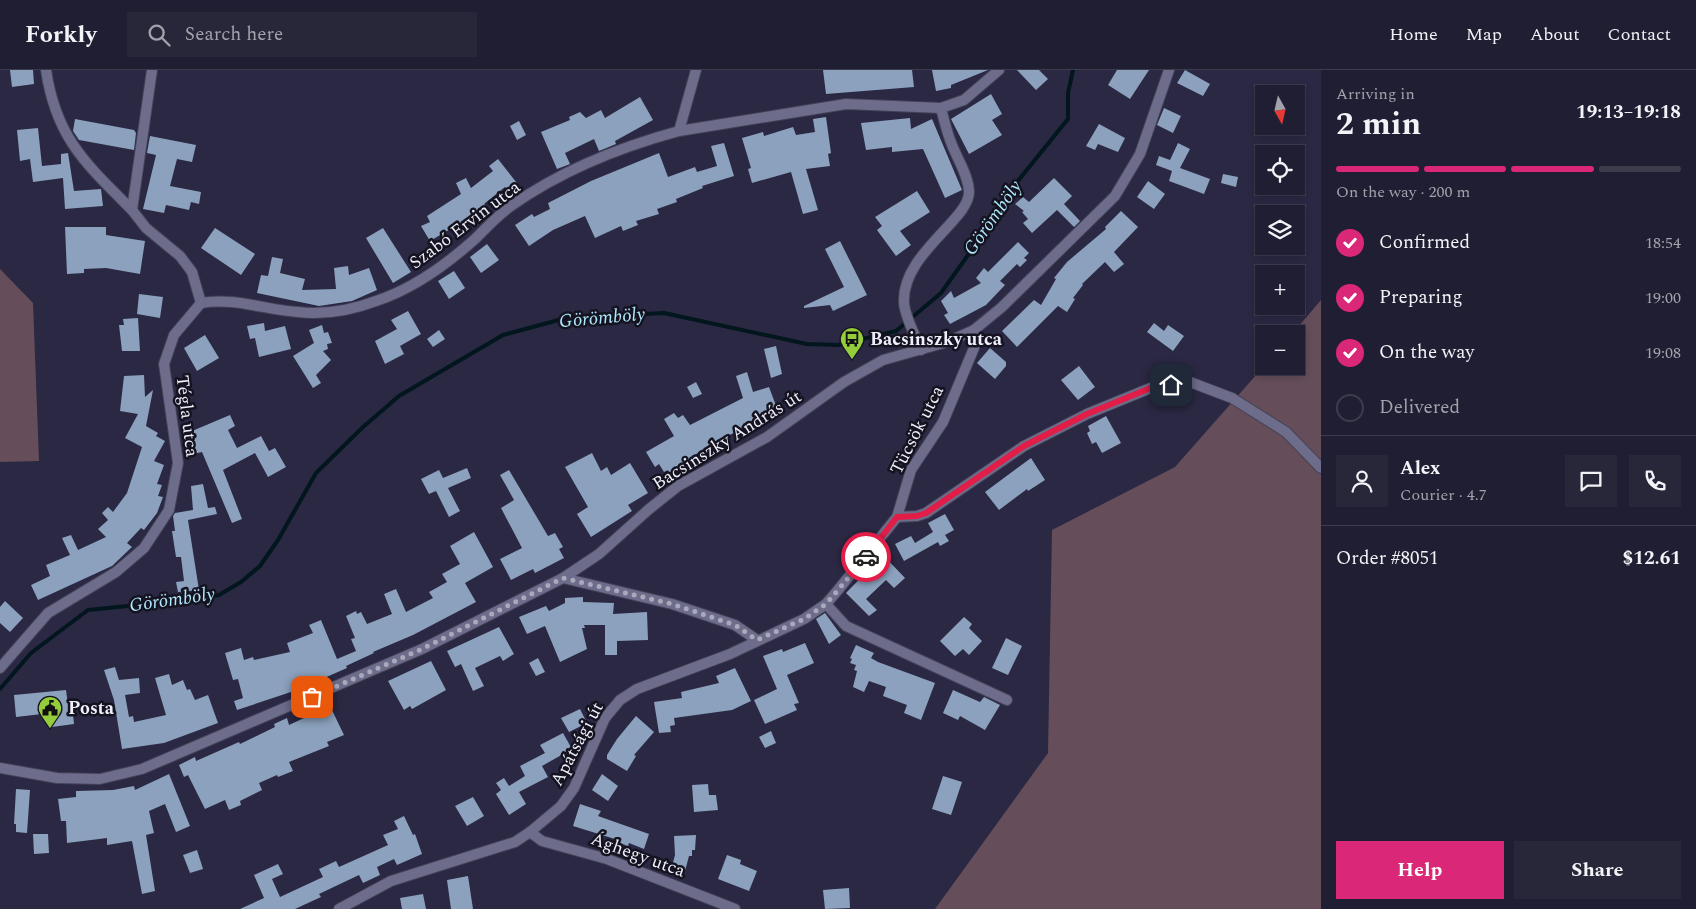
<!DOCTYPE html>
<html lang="en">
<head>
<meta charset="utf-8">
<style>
  :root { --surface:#201e32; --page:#28273a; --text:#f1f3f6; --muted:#a2a2ac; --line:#3d3c4d; --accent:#db2777 }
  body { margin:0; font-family:Spectral,serif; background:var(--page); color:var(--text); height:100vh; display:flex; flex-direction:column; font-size:19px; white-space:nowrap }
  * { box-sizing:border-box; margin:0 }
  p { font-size:16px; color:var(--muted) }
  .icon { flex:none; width:28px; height:28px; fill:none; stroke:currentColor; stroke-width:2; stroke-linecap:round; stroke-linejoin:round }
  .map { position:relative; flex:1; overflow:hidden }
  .side { display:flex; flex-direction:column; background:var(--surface); width:375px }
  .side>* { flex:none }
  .needle { width:32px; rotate:172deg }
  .fabs { position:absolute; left:1255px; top:15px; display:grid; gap:10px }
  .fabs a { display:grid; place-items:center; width:50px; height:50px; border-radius:0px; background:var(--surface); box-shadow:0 2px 8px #0003,0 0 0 1px var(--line); font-size:25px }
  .pin { position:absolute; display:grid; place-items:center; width:42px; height:42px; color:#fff; margin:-21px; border-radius:10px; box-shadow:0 2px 8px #0006 }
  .courier { position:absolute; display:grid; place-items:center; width:50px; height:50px; margin:-25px; border:4px solid #e11d48; border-radius:50%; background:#fff; color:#222; box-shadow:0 1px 6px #0007 }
  .overview em { font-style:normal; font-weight:700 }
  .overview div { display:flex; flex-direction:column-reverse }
  .overview { display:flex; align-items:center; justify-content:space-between; height:85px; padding:0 15px }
  h1 { font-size:32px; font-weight:700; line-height:38px }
  .bar { display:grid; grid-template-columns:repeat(4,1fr); gap:8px 5px; align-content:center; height:60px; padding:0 15px }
  .bar i { height:6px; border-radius:4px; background:var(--line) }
  .bar .current { background:var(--accent) }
  .bar p { grid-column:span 4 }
  .line { display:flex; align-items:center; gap:12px; padding:0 15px; border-top:1px solid var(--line) }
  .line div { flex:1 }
  .round { display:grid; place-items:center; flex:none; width:52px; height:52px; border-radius:0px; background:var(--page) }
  ol { padding:0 15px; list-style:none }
  li { display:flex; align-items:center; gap:15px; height:55px }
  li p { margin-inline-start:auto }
  li .icon { padding:5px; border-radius:50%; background:var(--accent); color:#fff; stroke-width:4 }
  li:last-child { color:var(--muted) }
  li i { width:28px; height:28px; border:2px solid var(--line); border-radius:50% }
  .cta { display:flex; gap:10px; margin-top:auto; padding:10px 15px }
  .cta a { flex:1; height:58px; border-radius:0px; background:var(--accent); color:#fff; font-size:20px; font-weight:700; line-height:58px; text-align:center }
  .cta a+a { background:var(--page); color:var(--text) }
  header { display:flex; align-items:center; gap:30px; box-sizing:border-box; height:70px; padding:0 25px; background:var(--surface); border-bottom:1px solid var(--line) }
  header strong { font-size:24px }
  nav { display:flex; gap:28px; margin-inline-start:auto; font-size:18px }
  .search { width:350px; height:45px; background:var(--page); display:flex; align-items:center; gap:12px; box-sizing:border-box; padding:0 18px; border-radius:0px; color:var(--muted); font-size:19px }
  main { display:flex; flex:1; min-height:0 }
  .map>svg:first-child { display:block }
  .green { fill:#654e59 }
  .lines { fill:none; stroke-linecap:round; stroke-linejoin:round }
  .stream { stroke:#02161d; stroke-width:4 }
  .building { fill:#8ca1bd }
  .minor-casing { stroke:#434257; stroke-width:12 }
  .minor { stroke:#6d6c8a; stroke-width:10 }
  .done { stroke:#a9a9bb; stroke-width:5; stroke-dasharray:0 9 }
  .route { stroke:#e11d48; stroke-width:6 }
  .labels { text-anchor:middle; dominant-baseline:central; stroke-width:5; stroke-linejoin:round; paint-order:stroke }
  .street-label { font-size:18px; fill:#eeeefc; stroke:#14131f }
  .poi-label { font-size:18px; font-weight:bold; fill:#eeeefc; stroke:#14131f; text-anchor:start }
  .water-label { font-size:19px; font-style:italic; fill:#afe8fd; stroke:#14131f }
</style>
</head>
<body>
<header>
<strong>Forkly</strong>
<div class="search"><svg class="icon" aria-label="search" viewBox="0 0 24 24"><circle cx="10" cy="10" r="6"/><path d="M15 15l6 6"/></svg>Search here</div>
<nav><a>Home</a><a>Map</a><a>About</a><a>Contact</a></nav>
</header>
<main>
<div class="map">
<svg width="1321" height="839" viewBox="0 0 1321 839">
  <rect width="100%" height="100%" fill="#2a2843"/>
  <g class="green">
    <polygon points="0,199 33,233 39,391 0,392"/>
    <polygon points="1321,230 1321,839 935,839 1048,683 1052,460 1175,397 1264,296 1296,296 1296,264 1292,264"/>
  </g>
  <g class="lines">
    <polyline class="stream" points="0,619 31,583 88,540 197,529 219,525 241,512 260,496 278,470 316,403 363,357 399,326 503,265 566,248 664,243 807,274 838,275 896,261 941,223 988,157 1013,117 1068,49 1068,23 1073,0"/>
  </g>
  <g class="building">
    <polygon points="10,0 33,0 34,14 12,17"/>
    <polygon points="823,0 912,0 914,17 826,24"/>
    <polygon points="932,0 988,0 951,15 951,18 936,21"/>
    <polygon points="1017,0 1039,0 1048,9 1036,20"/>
    <polygon points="1117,0 1149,0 1130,29 1108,15"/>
    <polygon points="1185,0 1210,14 1203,26 1177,13"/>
    <polygon points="991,24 1002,44 992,50 1002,65 969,84 951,49"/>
    <polygon points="640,27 653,50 615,71 616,74 599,81 594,69 565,83 570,94 557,99 541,62 570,50 569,47 580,42 586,48 601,40 605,48"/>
    <polygon points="1164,38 1181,46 1173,63 1157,55"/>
    <polygon points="826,47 831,83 828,84 830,96 806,99 818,140 803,144 791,102 752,113 748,99 751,98 742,68 763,62 764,66 793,57 796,65 815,62 813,49"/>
    <polygon points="910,48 911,59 932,49 962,120 945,128 923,79 892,82 892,77 866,80 861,53"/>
    <polygon points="75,49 134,60 136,63 134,80 79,70 73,61"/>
    <polygon points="519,51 526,65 517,70 510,56"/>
    <polygon points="1099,54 1125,68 1118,82 1098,74 1095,80 1086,76"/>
    <polygon points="38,58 42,96 61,94 61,84 68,83 74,121 101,119 103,136 65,139 63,108 33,112 30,89 20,91 17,60"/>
    <polygon points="150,66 196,75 192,92 177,89 170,116 201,122 199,134 191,132 189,140 166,135 164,143 143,139 156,85 147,83"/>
    <polygon points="724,73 734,106 702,116 703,118 676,129 677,132 657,139 659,144 636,151 638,155 623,161 621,156 595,168 585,146 553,160 529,176 515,155 532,144 534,147 550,139 548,133 591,111 659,83 668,107 695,97 697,102 717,96 711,76"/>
    <polygon points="1178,73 1190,79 1180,98 1210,109 1204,124 1169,111 1172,101 1156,95 1159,86 1170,90"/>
    <polygon points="498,89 520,117 511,124 505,117 484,134 491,142 480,151 474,145 430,171 421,156 430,152 427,146 461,124 456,113 466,108 471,118 493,101 489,96"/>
    <polygon points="1223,104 1238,107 1236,117 1221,113"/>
    <polygon points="1054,108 1072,126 1064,134 1080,151 1074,157 1057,140 1032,163 1023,153 1028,149 1022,142 1024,141 1015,134 1023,127 1029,132"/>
    <polygon points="1148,111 1165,124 1154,139 1137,127"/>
    <polygon points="917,121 930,142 900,161 911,175 896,186 877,160 882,156 875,147"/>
    <polygon points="1121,141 1138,157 1114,182 1124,194 1114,202 1105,192 1082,214 1083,215 1073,228 1075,229 1067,242 1058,236 1017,277 1002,261 1034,230 1041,235 1056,209 1054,208 1067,192 1106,159 1105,157"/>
    <polygon points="65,157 106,157 106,165 145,171 140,204 106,198 84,199 84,203 67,204"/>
    <polygon points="215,158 255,184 241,205 201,178"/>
    <polygon points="383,158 411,202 393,213 366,168"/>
    <polygon points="840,171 867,225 833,241 830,235 804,238 804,236 844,217 825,179"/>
    <polygon points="1018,172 1029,183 1024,188 1027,190 1020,197 1017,194 1000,211 1005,215 986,235 950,254 944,245 948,243 941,231 951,221 954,228 981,213 976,208 984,198 988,202"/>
    <polygon points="487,174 499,190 481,203 470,187"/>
    <polygon points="272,187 283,189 280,203 305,209 302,220 336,219 334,198 348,196 349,205 369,198 377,220 352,231 319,236 257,223 261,205 268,206"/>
    <polygon points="454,201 465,218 449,229 438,211"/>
    <polygon points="139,224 163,227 160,248 137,244"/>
    <polygon points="408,241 421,264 400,276 404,284 385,294 375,271 397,259 391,250"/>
    <polygon points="138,248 140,281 122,281 119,255 124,255 123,249"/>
    <polygon points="264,253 265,261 285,256 291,279 259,287 255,268 250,269 247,256"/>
    <polygon points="1154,253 1164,261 1168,255 1184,266 1173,281 1147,262"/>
    <polygon points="322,255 324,263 328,262 332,273 327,274 328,279 323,281 331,290 316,305 321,313 313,318 293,286 314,273 309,260"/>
    <polygon points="439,260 445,269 433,277 427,269"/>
    <polygon points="205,265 219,288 197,301 184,278"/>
    <polygon points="776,276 782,304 771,308 764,279"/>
    <polygon points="990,278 1006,292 1006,296 995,309 977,293"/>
    <polygon points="1079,296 1095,317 1078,330 1061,310"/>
    <polygon points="747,302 753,322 769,317 778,341 748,353 749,356 712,373 669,403 668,400 664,402 659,394 655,397 646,382 674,366 664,349 674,343 678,348 683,345 690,355 743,328 736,306"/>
    <polygon points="144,305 145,327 153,320 146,356 158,363 156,366 165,371 154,391 164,395 157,414 162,415 158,426 163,427 157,443 144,460 141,458 127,473 132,477 112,496 38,530 31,515 50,506 46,495 70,485 62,468 71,465 78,480 106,467 98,459 108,450 102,443 108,437 113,442 127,423 142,377 125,368 138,344 120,341 124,306"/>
    <polygon points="696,312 702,324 693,328 687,317"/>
    <polygon points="230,345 235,356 228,360 237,378 261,366 269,381 275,378 286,397 268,407 255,383 223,400 242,449 232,453 202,382 193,384 185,368 185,364"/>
    <polygon points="1106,346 1121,373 1102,383 1096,372 1092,374 1087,363 1090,361 1088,356"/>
    <polygon points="592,383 601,401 607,397 611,405 630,393 648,423 628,435 632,441 591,467 577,444 588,437 565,397"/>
    <polygon points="1031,388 1045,410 1028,421 1027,419 999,440 985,422"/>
    <polygon points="467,398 471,408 448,418 460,441 449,447 436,421 429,424 421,409 439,400 443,408"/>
    <polygon points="509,400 548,466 555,463 563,477 559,479 564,488 535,503 533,499 511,510 500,489 522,478 501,438 514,430 500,405"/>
    <polygon points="203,414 208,438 215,437 217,444 188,450 199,520 178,522 176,512 184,511 181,487 176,487 172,461 175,461 173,446 175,443 193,440 191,416"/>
    <polygon points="945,444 954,460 945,465 949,471 940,476 938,472 904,491 895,474 911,466 915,473 933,462 928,453"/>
    <polygon points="474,462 493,497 465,513 476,532 413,565 373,582 374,583 346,596 347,598 315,612 315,614 237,640 234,631 243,628 238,609 233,610 225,583 241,578 244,590 253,587 254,590 290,582 287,573 313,563 309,555 321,550 337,589 356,581 351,569 355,568 346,546 356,541 357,544 361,542 367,554 392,544 384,524 396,519 406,542 433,528 429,522 447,512 442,504 460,494 450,476"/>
    <polygon points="883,485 905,508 894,518 886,510 866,529 877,540 869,546 846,523"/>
    <polygon points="583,527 583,532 614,533 613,544 647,542 648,570 617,571 617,585 605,585 605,555 584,555 585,558 582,558 587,579 560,592 545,556 527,564 519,547 546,536 549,541 565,533 565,528"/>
    <polygon points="5,531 23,548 10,562 0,553 0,537"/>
    <polygon points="825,543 841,565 829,574 816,549"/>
    <polygon points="964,547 972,554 969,558 982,571 969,585 963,579 955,586 940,571"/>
    <polygon points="499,557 514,584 503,591 500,586 475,598 484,616 473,621 461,594 455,597 447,581"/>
    <polygon points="1006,568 1022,576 1008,605 992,598"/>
    <polygon points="805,573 814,593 787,605 799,633 794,634 797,640 765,654 754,630 777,619 763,586 782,579 783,582"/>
    <polygon points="856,575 874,583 871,588 878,592 935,613 921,650 904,643 907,635 883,626 886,617 869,611 864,622 853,617 857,601 854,600 856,595 850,593 852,589 850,588"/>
    <polygon points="538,588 545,602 536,606 529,593"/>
    <polygon points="431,591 446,620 412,639 410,636 404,640 388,611"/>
    <polygon points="115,597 119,610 139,608 140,623 125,625 129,647 133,646 134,652 166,645 155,608 169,604 172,615 183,610 187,620 190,619 195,630 208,625 218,653 164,673 122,679 114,630 104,600"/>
    <polygon points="735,598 751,631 732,640 674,648 675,655 670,656 671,662 659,663 654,632 682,628 681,622 719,613 716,606"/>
    <polygon points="66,620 68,635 72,635 74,654 52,657 50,647 43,648 42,644 16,647 14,625"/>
    <polygon points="953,620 980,632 984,627 1000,635 985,660 960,646 958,650 943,643"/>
    <polygon points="330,636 344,665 327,672 329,676 289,692 293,701 278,707 277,705 259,713 262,720 240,731 241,735 229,740 225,730 205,739 188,705 184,707 179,695 195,687 196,691 239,672 240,674 275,657 274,654 287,648 289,655"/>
    <polygon points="580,639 587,653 569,662 561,648"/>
    <polygon points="636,646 654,662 634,685 636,686 627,701 607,689 607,685 617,669"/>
    <polygon points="771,661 776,673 765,678 759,667"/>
    <polygon points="563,663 572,679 542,696 548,707 519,722 526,734 509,745 496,724 501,720 496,713 504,708 509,716 525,706 520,696 545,683 540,675"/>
    <polygon points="169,704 190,756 176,762 165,734 149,741 154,763 146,765 155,821 142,824 132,771 107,775 107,768 67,773 66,751 61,751 58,729 76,727 76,721 113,720 134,716 135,720"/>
    <polygon points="602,704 618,716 608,731 592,720"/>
    <polygon points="943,706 962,712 951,745 932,739"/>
    <polygon points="708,714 709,725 716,725 718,740 694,742 692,715"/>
    <polygon points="16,719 30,720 27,763 16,762 16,754 14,754"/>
    <polygon points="473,727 484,746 467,756 455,736"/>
    <polygon points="580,734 601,741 598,746 649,764 644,779 629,773 628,776 617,772 618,770 573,756"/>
    <polygon points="404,746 413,765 415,764 422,784 397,795 394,789 377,797 380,805 363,813 359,805 319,824 321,827 295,839 240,839 264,828 254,805 278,794 283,804 272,809 280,827 323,807 319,799 336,791 339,797 388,775 383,765 398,759 394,751"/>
    <polygon points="33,764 48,764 49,783 34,784"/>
    <polygon points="696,765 695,780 692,780 692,786 689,786 685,801 672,796 675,785 674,766"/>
    <polygon points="197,780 203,799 190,803 183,785"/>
    <polygon points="727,785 741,790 740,794 757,801 749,821 718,809"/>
    <polygon points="468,806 473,839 451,839 447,810"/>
    <polygon points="849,818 850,838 825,839 823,820"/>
    <polygon points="423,824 426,839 402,839 400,828"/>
  </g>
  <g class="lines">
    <g class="minor-casing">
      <g id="minor">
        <path d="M46,0c10,68 40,94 86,140"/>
        <polyline points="152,0 132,140 146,158 180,186 192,202 201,233"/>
        <polyline points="679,61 846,34 941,38"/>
        <path d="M201,233c32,-6 65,7 97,9 26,3 54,-2 78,-11 37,-12 70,-36 99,-62 11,-11 23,-24 36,-33 51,-36 109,-59 168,-75l17,-61"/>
        <path d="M921,280c-5,-14 -16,-32 -17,-47 -3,-49 67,-84 65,-112 -1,-16 -11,-31 -17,-46 -5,-12 -8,-25 -11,-37l23,-8 35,-30"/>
        <polyline points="897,447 917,446 926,443 1024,376 1087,344 1153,317 1190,312 1232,328 1286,362 1321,398"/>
        <polyline points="563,508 672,534 735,555 757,570"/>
        <polyline points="826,534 846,556 1007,630"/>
        <polyline points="0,598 48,543 116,502 144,478 169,440 178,393 164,294 174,265 201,233"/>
        <polyline points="0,698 57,708 100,709 142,699 422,579 563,508 599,484 648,440 678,416 767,367 844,312 883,290 947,272 974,260 1002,237 1115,126 1140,84 1169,0"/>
        <polyline points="530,762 542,771 607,789 735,839"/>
        <polyline points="339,839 391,811 515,772 530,762 561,736 574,718 605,648 620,630 637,619 730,584 804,549 826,534 838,520 897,447 911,400 943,352 974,278 974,260"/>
      </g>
    </g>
    <use href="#minor" class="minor"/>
  </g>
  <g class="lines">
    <polyline class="done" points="312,627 422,579 563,508 672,534 735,555 757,570 804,549 826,534 866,487"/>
    <polyline class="route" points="866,487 897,447 917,446 926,443 1024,376 1087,344 1153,317 1171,315"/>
  </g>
  <defs>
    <g id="bus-pin" transform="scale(1.25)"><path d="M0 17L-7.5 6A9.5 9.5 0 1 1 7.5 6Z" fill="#94cc3b" stroke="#14131f"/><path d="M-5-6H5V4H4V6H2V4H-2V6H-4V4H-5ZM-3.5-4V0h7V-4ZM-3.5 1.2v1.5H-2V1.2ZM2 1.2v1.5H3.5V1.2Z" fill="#111"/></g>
    <g id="civic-pin" transform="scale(1.25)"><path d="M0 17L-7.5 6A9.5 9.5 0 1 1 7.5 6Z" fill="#94cc3b" stroke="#14131f"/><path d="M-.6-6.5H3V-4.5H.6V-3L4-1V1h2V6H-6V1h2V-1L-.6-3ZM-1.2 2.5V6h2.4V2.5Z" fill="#111"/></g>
  </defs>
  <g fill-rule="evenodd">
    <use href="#bus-pin" x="852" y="269"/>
    <use href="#civic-pin" x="50" y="638"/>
  </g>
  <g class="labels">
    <g class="street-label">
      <text transform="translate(465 155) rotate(-37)">Szabó Ervin utca</text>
      <text transform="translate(187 346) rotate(83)">Tégla utca</text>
      <text transform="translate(917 360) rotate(-63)">Tücsök utca</text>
      <text transform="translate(727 370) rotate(-32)">Bacsinszky András út</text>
      <text transform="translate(577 674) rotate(-62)">Apátsági út</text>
      <text transform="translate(638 785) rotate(20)">Ághegy utca</text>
    </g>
    <g class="poi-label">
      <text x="870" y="269">Bacsinszky utca</text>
      <text x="68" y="638">Posta</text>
    </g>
    <g class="water-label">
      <text transform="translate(993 148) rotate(-55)">Görömböly</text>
      <text transform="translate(602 248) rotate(-5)">Görömböly</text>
      <text transform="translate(172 530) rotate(-8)">Görömböly</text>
    </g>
  </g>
</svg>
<div class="fabs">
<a><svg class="needle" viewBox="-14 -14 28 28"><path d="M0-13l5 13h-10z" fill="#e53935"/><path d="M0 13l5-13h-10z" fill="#a2a2ac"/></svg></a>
<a><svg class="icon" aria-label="locate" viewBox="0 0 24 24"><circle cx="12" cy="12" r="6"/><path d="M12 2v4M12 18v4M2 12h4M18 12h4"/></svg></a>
<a><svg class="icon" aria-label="layers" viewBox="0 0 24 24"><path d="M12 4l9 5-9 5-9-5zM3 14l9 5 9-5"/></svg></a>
<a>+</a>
<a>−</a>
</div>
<div class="pin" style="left:312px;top:627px;background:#ea580c"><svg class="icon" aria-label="bag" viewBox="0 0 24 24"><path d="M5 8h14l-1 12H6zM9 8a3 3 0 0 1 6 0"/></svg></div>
<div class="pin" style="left:1171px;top:315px;background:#1f2937"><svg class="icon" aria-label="home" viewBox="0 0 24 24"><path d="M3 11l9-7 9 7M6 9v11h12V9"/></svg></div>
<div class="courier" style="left:866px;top:487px"><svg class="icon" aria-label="car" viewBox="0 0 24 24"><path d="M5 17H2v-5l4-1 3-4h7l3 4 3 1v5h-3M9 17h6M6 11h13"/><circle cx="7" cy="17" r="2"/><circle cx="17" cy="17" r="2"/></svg></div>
</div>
<section class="side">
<div class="overview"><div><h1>2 min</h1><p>Arriving in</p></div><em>19:13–19:18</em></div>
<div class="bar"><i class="current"></i><i class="current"></i><i class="current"></i><i></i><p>On the way · 200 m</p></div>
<ol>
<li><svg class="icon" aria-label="check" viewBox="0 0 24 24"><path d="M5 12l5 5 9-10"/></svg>Confirmed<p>18:54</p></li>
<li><svg class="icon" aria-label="check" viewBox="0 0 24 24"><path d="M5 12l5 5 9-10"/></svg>Preparing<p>19:00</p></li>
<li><svg class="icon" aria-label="check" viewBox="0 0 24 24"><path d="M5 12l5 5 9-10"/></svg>On the way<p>19:08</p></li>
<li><i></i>Delivered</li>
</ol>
<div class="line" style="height:90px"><a class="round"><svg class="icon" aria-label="person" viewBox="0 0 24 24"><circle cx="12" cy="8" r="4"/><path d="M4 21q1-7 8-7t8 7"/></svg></a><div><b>Alex</b><p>Courier · 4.7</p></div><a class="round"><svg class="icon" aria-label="chat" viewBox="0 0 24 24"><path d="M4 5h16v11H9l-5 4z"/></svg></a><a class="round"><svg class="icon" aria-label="phone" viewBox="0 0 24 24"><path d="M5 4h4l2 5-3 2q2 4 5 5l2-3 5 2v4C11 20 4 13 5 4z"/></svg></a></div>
<div class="line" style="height:65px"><div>Order #8051</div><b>$12.61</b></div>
<div class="cta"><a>Help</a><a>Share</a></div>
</section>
</main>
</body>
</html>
